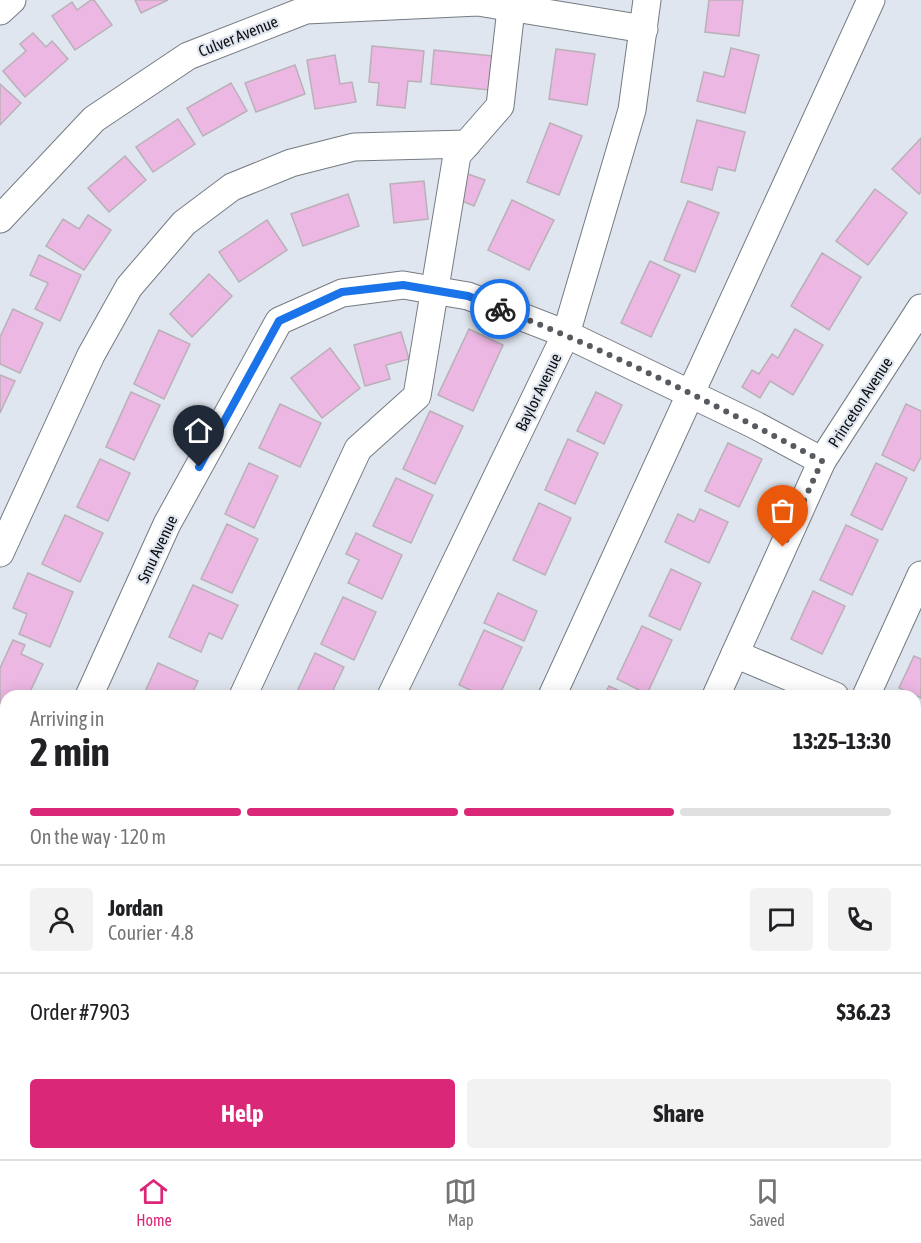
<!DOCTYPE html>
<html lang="en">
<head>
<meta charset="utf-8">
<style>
  :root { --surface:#fff; --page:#f2f2f2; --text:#202124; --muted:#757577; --line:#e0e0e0; --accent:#db2777 }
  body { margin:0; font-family:"Asap Condensed",sans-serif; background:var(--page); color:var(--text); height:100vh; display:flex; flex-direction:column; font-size:22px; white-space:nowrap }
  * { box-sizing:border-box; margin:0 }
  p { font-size:20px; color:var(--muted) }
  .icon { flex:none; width:33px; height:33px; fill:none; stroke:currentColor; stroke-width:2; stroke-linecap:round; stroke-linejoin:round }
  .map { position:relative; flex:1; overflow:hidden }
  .panel { position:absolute; left:0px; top:690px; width:921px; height:470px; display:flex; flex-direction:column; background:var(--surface); border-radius:18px 18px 0 0; box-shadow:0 3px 15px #0003 }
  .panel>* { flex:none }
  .pin { position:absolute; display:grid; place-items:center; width:51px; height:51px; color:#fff; margin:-62px -26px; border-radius:50% 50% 50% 0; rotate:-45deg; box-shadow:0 0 6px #0007 }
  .pin .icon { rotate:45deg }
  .courier { position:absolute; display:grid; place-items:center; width:60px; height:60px; margin:-30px; border:4px solid #1a73e8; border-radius:50%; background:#fff; color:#222; box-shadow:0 2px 8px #0007 }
  .head em { font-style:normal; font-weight:700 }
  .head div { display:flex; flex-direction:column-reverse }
  .head { display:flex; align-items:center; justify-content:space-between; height:102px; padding:0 30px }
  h1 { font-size:39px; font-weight:700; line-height:45px }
  .bar { display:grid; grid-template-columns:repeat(4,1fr); gap:9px 6px; align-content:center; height:72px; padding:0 30px }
  .bar i { height:8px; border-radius:4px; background:var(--line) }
  .bar .on { background:var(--accent) }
  .bar p { grid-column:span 4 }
  .line { display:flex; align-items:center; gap:15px; padding:0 30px; border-top:2px solid var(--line) }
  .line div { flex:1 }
  .round { display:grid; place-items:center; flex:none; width:63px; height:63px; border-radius:6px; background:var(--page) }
  .primary-button { display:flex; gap:12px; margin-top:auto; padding:12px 30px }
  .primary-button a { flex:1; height:69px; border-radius:6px; background:var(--accent); color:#fff; font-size:24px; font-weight:700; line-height:69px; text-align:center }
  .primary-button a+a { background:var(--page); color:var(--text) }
  .dock { display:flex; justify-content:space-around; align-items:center; height:84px; border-top:2px solid var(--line); background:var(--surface); font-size:16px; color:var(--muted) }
  .dock a { display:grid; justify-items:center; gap:3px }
  .dock .on { color:var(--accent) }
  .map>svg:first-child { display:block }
  .building { fill:#ecb7e3; stroke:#b9b1b7; stroke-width:1.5 }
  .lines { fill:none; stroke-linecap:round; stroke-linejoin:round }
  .minor-casing { stroke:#757b82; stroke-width:29 }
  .major-casing { stroke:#c5c5c6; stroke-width:35 }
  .minor { stroke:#fff; stroke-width:27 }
  .major { stroke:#fac1c7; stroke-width:33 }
  .done { stroke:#575a5f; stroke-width:6; stroke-dasharray:0 10.8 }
  .route { stroke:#1a73e8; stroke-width:8 }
  .labels { text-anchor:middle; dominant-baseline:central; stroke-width:4.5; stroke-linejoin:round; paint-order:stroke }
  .street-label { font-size:16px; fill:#0d0f12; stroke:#e0e6ef }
</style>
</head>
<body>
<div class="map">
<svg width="921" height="1159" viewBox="0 0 921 1159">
  <rect width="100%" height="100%" fill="#e0e6ef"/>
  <g class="building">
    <polygon points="91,0 94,0 112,25 75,50 52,16 72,2 77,10"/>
    <polygon points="135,0 168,0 141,13"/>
    <polygon points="709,0 743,0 739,36 705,32"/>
    <polygon points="33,33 46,47 52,41 68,59 25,97 3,71 26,51 20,44"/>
    <polygon points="372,46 424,51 421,82 408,81 405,108 377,105 379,83 369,82"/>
    <polygon points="731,48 759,55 745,113 697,101 704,72 724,77"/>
    <polygon points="556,49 595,54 587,105 549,99"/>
    <polygon points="434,50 493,56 489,90 431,84"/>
    <polygon points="335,55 340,84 352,82 356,102 315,109 307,60"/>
    <polygon points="295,65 305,94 256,112 245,83"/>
    <polygon points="231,83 247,111 203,136 187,108"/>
    <polygon points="0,84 21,103 0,125"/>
    <polygon points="178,119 195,144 153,172 136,147"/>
    <polygon points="697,120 745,132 735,171 718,167 712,190 681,182"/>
    <polygon points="550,123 582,136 559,195 527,182"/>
    <polygon points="921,138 921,192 919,194 892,169"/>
    <polygon points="125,156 146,180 109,212 88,188"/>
    <polygon points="465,173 485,180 474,206 455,198"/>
    <polygon points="424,181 428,219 394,223 390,184"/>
    <polygon points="875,189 907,213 868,265 836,241"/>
    <polygon points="348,194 359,226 303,246 291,214"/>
    <polygon points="512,200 554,220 529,270 488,250"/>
    <polygon points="688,201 719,213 695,272 664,260"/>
    <polygon points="88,215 111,230 84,270 46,246 63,219 79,229"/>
    <polygon points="267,220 287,250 239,282 219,252"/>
    <polygon points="822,253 861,277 829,330 791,306"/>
    <polygon points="39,255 81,275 60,321 35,309 48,283 30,275"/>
    <polygon points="650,261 680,275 651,337 621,323"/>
    <polygon points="209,274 232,296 192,337 170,314"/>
    <polygon points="13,309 43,323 20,373 0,364 0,337"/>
    <polygon points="469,329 503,345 473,411 438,395"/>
    <polygon points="795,329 823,345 793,395 770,381 760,398 742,387 752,370 759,374 772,354 778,358"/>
    <polygon points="159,330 190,344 164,399 134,384"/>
    <polygon points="401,332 409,359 386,365 390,379 365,386 354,345"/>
    <polygon points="330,348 360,388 322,418 291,378"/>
    <polygon points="0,375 15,381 0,413"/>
    <polygon points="131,392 160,405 134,460 106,447"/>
    <polygon points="596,392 622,405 604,444 577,431"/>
    <polygon points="280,404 321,423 300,467 259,448"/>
    <polygon points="906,404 921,411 921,457 914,471 882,455"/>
    <polygon points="430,411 463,426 435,484 403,469"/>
    <polygon points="568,439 598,453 575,504 545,490"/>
    <polygon points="728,443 762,459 739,507 705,491"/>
    <polygon points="100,459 130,473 108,521 77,507"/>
    <polygon points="249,463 278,476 254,528 225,514"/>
    <polygon points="876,463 907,478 882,530 851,515"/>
    <polygon points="396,478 433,495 411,543 373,526"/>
    <polygon points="539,503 571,518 545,575 513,560"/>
    <polygon points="700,509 728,522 709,563 665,542 678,514 694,522"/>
    <polygon points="65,515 103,533 80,582 42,564"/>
    <polygon points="227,524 258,539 232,593 201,579"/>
    <polygon points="846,525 878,540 852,595 820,580"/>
    <polygon points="356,533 402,555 382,599 348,583 359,560 346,554"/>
    <polygon points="671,569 701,583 680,630 649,616"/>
    <polygon points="28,573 73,592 50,647 19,634 27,614 13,608"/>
    <polygon points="193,585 238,605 222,639 209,633 201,652 169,637"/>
    <polygon points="813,591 845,606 822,654 791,639"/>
    <polygon points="498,593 537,611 524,641 484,623"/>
    <polygon points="343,597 376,612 354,660 321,644"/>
    <polygon points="642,626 672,640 647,694 617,679"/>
    <polygon points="484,630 522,647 499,696 483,696 459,685"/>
    <polygon points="13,640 25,645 21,654 43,664 28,696 6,696 6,706 0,703 0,668"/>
    <polygon points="315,653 344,667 333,690 340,693 339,696 295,696"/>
    <polygon points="914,656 921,659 921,698 899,688"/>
    <polygon points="158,663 198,681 191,696 144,694"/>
    <polygon points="609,686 630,696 604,696"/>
    <polygon points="0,712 6,715 6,739 0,752"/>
    <polygon points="915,973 921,976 921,1159 702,1159 705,1154 915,1154"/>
  </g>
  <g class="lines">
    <g class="minor-casing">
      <g id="minor">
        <polyline points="0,11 12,0"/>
        <polyline points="0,219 94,119 188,56 306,10 478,2 644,29"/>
        <polyline points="0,553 91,355 129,287 184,223 232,187 291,163 354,147 467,144"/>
        <polyline points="735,654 835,696"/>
        <polyline points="89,696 167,524 279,321 342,293 403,285 468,296 566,334 755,425 822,461"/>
        <polyline points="243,696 358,449 417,396 457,155 500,106 512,0"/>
        <polyline points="391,696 566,334 632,110 647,0"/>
        <polyline points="552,696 871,0"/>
        <polyline points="716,696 822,461 921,308"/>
        <polyline points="866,696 921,575"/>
        <polyline points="915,729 921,732"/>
        <polyline points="0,894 6,881"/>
        <polyline points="3,1159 6,1140"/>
        <polyline points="277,1159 279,1154"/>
        <polyline points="500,1159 502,1154"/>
      </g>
    </g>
    <g class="major-casing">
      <g id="major">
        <polyline points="0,1002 6,1005"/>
        <polyline points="321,1154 332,1159"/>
      </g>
    </g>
    <use href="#minor" class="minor"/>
    <use href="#major" class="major"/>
  </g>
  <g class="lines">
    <path class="done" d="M500,309c111,42 217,97 322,152l-39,86"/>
    <polyline class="route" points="199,467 279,321 342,292 403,285 468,296 500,309"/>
  </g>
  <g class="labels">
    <g class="street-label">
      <text transform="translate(238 36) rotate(-22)">Culver Avenue</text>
      <text transform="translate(538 392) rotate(-64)">Baylor Avenue</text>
      <text transform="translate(860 402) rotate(-57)">Princeton Avenue</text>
      <text transform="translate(157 549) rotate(-65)">Smu Avenue</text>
    </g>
  </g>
</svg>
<div class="pin" style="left:783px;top:547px;background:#ea580c"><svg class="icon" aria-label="bag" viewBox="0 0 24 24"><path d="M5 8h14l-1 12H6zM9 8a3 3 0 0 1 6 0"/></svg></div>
<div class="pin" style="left:199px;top:467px;background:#1f2937"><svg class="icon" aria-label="home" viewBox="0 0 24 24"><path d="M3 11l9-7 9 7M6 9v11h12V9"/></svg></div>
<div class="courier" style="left:500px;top:309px"><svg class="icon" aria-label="bike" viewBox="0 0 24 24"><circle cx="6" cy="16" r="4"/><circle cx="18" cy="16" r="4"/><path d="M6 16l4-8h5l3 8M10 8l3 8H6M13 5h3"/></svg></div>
<section class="panel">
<div class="head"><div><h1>2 min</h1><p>Arriving in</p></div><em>13:25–13:30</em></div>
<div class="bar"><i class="on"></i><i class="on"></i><i class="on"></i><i></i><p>On the way · 120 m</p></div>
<div class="line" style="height:108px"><a class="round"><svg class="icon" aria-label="person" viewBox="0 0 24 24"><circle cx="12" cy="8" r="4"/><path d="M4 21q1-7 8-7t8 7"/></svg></a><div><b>Jordan</b><p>Courier · 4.8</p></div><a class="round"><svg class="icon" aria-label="chat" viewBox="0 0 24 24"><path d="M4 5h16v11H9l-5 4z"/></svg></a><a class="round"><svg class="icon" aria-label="phone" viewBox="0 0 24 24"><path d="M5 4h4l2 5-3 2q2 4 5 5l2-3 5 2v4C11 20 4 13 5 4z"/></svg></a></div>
<div class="line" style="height:78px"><div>Order #7903</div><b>$36.23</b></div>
<div class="primary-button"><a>Help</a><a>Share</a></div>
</section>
</div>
<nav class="dock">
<a class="on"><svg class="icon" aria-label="home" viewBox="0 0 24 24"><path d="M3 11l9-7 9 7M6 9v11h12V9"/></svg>Home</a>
<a><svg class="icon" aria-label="map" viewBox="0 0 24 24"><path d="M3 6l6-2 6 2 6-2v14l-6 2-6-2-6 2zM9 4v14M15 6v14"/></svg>Map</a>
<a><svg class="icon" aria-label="saved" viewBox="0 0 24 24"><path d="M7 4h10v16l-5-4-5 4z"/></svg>Saved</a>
</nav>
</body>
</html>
